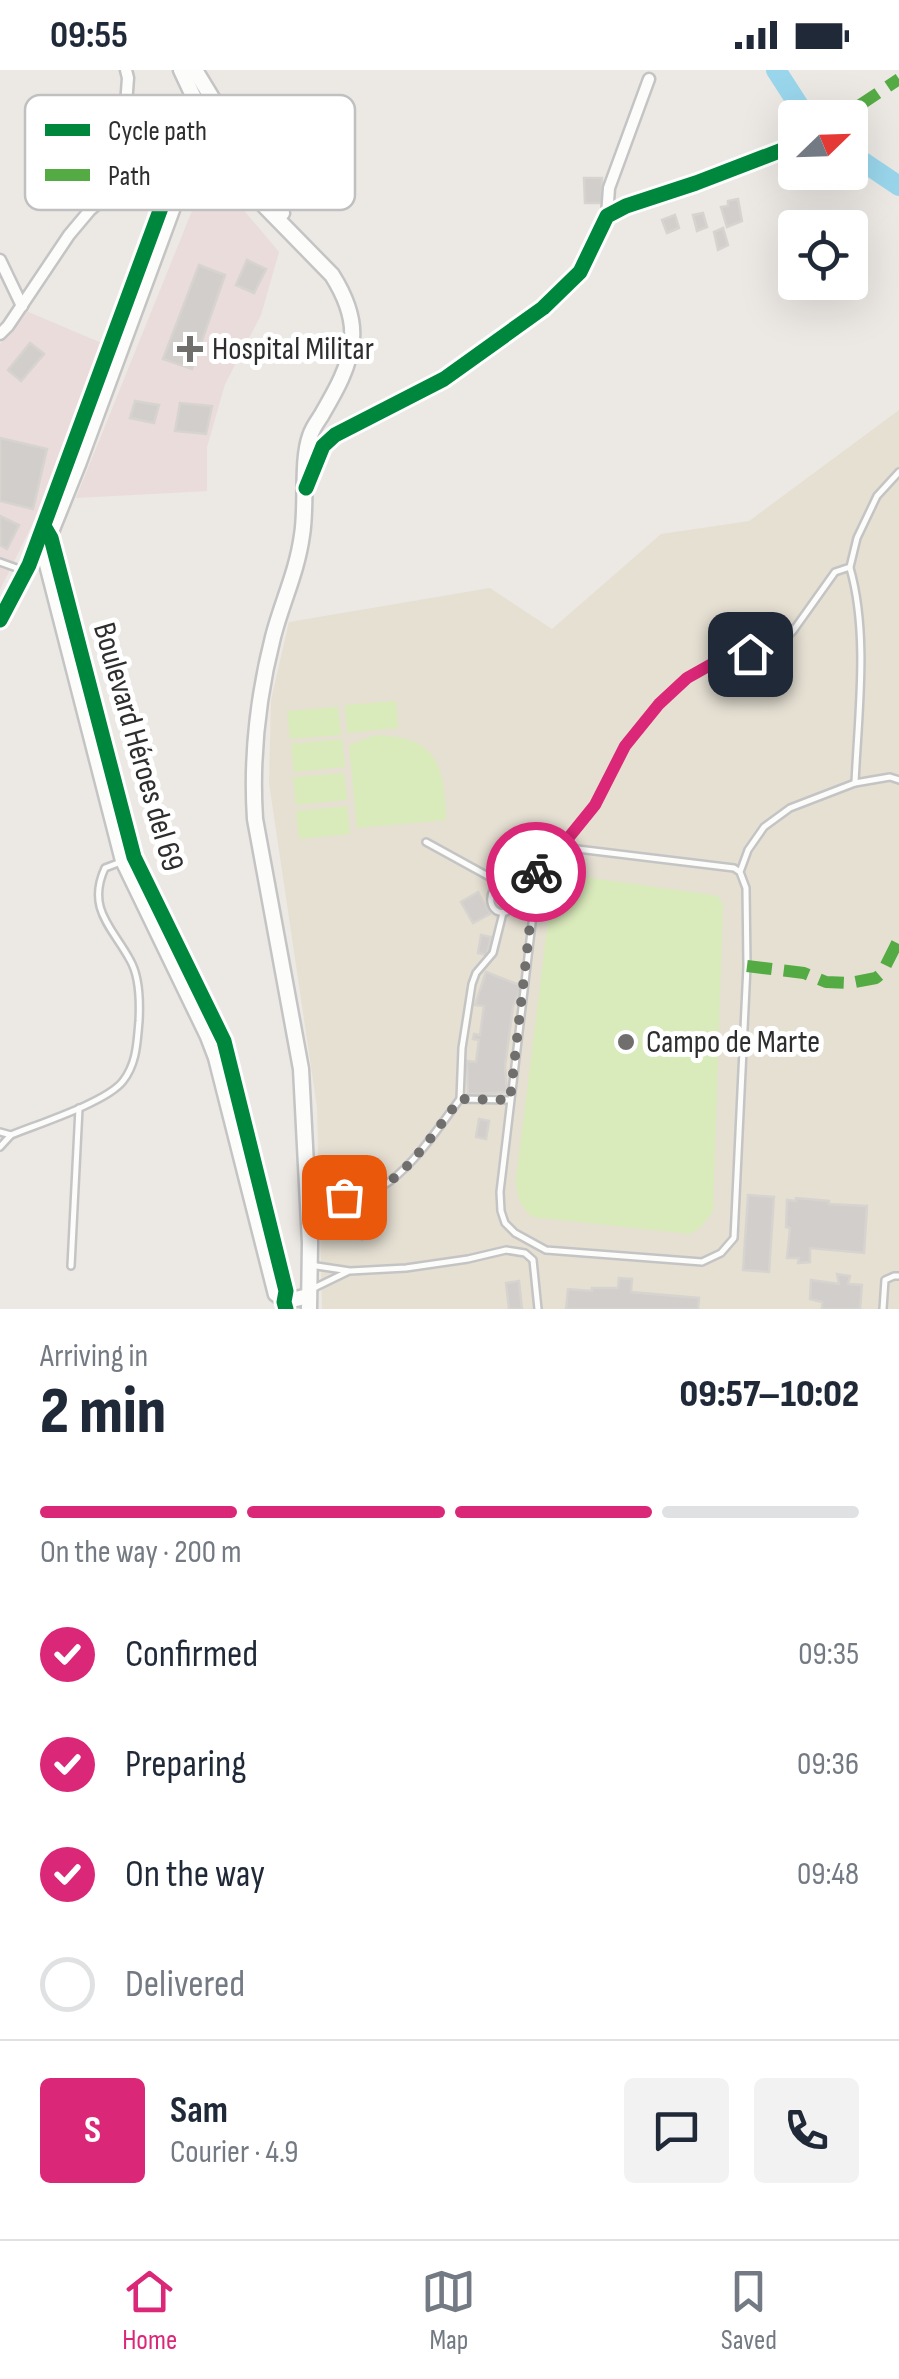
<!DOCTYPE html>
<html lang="en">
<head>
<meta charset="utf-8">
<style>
  :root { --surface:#fff; --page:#f2f2f3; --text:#1f2937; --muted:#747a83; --line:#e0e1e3; --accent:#db2777 }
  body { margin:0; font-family:"Sofia Sans Condensed",sans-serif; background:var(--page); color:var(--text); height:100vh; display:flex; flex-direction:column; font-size:38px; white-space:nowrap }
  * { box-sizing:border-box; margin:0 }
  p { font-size:32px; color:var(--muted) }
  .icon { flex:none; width:55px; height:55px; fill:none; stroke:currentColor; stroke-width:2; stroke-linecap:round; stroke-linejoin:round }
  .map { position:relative; height:1239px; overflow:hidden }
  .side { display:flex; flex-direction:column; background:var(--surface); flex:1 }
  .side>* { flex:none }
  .needle { width:65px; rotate:67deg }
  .tools { position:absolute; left:778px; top:30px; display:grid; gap:20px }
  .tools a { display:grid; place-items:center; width:90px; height:90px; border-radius:10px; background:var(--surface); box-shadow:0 10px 40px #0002; font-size:50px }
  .pin { position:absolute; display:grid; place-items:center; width:85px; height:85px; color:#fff; margin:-42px; border-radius:20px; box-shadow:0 5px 15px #0006 }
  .courier { position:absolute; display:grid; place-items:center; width:100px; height:100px; margin:-50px; border:8px solid #db2777; border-radius:50%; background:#fff; color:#222; box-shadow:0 2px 12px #0007 }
  .head em { font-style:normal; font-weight:800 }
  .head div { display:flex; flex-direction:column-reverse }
  .head { display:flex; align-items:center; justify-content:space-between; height:170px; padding:0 40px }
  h1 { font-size:65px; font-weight:800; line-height:75px }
  .bar { display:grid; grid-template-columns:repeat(4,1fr); gap:15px 10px; align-content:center; height:120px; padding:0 40px }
  .bar i { height:12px; border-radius:8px; background:var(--line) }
  .bar .selected { background:var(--accent) }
  .bar p { grid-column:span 4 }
  .line { display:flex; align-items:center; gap:25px; padding:0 40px; border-top:2px solid var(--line) }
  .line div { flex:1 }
  .round { display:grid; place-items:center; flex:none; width:105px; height:105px; border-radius:10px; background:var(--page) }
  ol { padding:0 40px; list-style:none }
  li { display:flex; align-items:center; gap:30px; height:110px }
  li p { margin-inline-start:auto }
  li .icon { padding:10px; border-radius:50%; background:var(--accent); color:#fff; stroke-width:4 }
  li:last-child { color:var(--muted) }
  li i { width:55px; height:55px; border:5px solid var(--line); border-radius:50% }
  .status { display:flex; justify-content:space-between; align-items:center; height:70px; padding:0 50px; background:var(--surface); direction:ltr }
  .status svg { height:28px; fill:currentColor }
  .tab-bar { display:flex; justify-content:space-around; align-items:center; height:140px; border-top:2px solid var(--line); background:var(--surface); font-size:28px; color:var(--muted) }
  .tab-bar a { display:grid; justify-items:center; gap:5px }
  .tab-bar .selected { color:var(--accent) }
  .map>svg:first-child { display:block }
  .education { fill:#e6e0d3 }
  .medical { fill:#e9dcdb }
  .pitch { fill:#d9eabb }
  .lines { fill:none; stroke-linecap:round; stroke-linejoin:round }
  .river { stroke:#99d6ec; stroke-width:20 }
  .building { fill:#d1cecb; stroke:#d7d4d0; stroke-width:2.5 }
  .service-casing { stroke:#c5c4c5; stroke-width:10 }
  .minor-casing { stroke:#c5c4c5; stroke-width:15 }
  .secondary-casing { stroke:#c5c4c5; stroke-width:19 }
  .service { stroke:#fcfcfb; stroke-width:5 }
  .minor { stroke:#fcfcfb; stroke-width:10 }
  .secondary { stroke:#fcfcfb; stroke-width:14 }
  .quiet { stroke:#54ab44; stroke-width:12; stroke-dasharray:25 12; stroke-linecap:butt }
  .cycleway-casing { stroke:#fff; stroke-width:21 }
  .cycleway { stroke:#00873e; stroke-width:15 }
  .done { stroke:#706f6e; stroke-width:10; stroke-dasharray:0 18 }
  .route { stroke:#db2777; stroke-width:12 }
  .poi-dot { fill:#706f6e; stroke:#fff; stroke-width:4 }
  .labels { text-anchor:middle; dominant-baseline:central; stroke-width:10; stroke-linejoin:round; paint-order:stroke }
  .poi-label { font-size:32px; fill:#2e2e2e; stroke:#fff; text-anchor:start }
  .street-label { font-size:32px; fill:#2e2e2e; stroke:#fff }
  .key { fill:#fff; stroke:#c0c0c0; stroke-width:2.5 }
  .key-label { font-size:28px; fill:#2e2e2e }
</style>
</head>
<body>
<div class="status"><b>09:55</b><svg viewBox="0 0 49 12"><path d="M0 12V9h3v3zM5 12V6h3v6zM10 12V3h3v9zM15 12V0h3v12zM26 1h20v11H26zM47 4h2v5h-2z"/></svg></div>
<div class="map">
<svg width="899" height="1239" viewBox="0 0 899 1239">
  <rect width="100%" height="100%" fill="#ece8e4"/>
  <polygon class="education" points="899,340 899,1239 322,1239 317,1037 269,713 271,630 289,552 490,518 552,559 661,464 749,451"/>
  <g class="medical">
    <polygon points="209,99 279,182 261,245 225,314 207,377 207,421 76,428"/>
    <polygon points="26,241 104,274 61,396 0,520 0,274"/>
  </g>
  <g class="pitch">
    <polygon points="396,631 398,658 347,663 345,635"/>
    <polygon points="338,637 341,665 290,669 287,641"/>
    <path d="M375,665c62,2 69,28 71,85l-89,8 -8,-83z"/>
    <polygon points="342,669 345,697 294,702 291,674"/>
    <polygon points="344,703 347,730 296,735 293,707"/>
    <polygon points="347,736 350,764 299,769 296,741"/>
    <path d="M562,804l151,21 5,1 5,8 -10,307 -12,16 -11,7 -158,-17c-12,-11 -15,-21 -16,-37l37,-299z"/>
  </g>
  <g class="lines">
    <g class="river">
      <polyline points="776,0 807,48"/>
      <polyline points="850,83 899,116"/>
    </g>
  </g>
  <g class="building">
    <polygon points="795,98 795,102 802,110 790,118 784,105"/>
    <polygon points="584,108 602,108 602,133 585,133"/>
    <polygon points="738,129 742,151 727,157 721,137 728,136 728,131"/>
    <polygon points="703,143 707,157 697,161 693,145"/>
    <polygon points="675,145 679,158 667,163 662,150"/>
    <polygon points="723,158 728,175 718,180 714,162"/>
    <polygon points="247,190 266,199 254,223 236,215"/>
    <polygon points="199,195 225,205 192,299 163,289"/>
    <polygon points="30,273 44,284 21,311 8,300"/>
    <polygon points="135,331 159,335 154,353 130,348"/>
    <polygon points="180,333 212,336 206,364 175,361"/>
    <polygon points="0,368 47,379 33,439 0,431"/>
    <polygon points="0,446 19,455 7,479 0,475"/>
    <polygon points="478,822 490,844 473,853 461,832"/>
    <polygon points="481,865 491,867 487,885 478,883"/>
    <polygon points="486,902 522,916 513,937 505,996 507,1022 468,1024 467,991 476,992 479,970 473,969 474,964 480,965 484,936 475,935"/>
    <polygon points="479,1049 489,1051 486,1069 476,1067"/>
    <polygon points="748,1125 774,1127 769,1202 743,1200"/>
    <polygon points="796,1128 829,1131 829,1134 867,1136 864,1183 810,1178 810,1192 798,1193 799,1188 787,1188 790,1158 786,1157 787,1130 796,1131"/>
    <polygon points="354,1140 372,1163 362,1170 345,1147"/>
    <polygon points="837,1204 850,1206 848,1214 862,1215 860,1239 822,1239 822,1232 810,1229 811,1210 839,1214"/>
    <polygon points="619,1208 632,1209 631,1222 699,1228 698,1239 566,1239 568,1219 592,1221 592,1218 618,1218"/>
    <polygon points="519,1211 522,1239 509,1239 506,1213"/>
  </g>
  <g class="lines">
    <g class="service-casing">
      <g id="service">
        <polyline points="0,492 25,501"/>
        <path d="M850,498c19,66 8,147 5,215"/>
        <polyline points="426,772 506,816 535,828"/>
        <polyline points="562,776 595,735 625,676 659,634 687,608 719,590 751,584 781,573 793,561 835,502 850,497 857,468 877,426 899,402"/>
        <path d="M740,802l-6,-4 -173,-21c-32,1 -25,26 -26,51l-35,294 1,19 4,12 10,10 31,17 156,12 19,-9 13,-15 13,-272 -1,-78 -6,-16 8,-22 16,-23 26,-19 65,-25 35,-6 9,3"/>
        <path d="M503,816l-10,4c-10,22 16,33 24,9l-4,-9"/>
        <polyline points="460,1029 462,978 472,914 476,903 493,883 503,843"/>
        <path d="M0,1062l11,3c27,-11 96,-33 112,-54 14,-18 14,-39 16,-60 1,-19 1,-44 -9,-61 -17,-32 -44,-51 -25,-92l29,-11"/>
        <polyline points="0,1077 11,1065"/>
        <path d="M344,1127c15,-3 32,-6 45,-15 28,-21 50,-55 71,-83l50,1"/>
        <polyline points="310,1195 350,1201 406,1198 468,1189 506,1180 525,1183 533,1190 538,1239"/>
        <polyline points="71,1196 79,1038"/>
        <polyline points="312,1219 347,1202"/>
        <polyline points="883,1239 885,1210 894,1206 899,1206"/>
      </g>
    </g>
    <g class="minor-casing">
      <g id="minor">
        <polyline points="607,146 609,118 649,9"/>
        <polyline points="0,190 22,236"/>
        <polyline points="0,264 8,256 69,165 90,140 120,115 128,8 126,0"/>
        <polyline points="306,417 323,376 335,365 444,309 543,238 580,202 607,146 626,136 696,113 795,75"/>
        <polyline points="44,456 51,468 134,787 224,971 286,1221 284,1232 286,1239"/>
        <polyline points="37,471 42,483 121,791 206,967 214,988 274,1225 284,1232"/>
        <polyline points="49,472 80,395 187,105 205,87 220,78"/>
        <polyline points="0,550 29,495 175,100 196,72 210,62"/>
      </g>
    </g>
    <g class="secondary-casing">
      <g id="secondary">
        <path d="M181,0l29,62 33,52 89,91c12,19 22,41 20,64 -2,28 -17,53 -31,77 -4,6 -9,13 -11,20 -9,25 -3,70 -8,99 -5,37 -20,67 -29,102 -15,59 -22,121 -18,182l46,250 9,174 -1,66"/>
        <polyline points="195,0 282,143"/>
        <polyline points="284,1232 308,1226"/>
      </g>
    </g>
    <use href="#service" class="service"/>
    <use href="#minor" class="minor"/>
    <use href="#secondary" class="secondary"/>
    <g class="quiet">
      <polyline points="857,37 899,9"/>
      <polyline points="747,896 804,903 826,912 850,913 876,908 882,903 899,869"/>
    </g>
    <g class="cycleway-casing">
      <g id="cycleway">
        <polyline points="306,418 323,376 335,365 444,309 543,238 580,202 607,146 626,136 696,113 795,75"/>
        <polyline points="44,456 51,468 134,787 224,971 286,1221 284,1232 286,1239"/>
        <polyline points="0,550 29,495 175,100 196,72 210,62"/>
      </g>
    </g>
    <use href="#cycleway" class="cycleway"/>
  </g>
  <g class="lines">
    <path class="done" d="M344,1127c15,-3 33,-6 45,-15 27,-20 50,-56 71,-83l50,1 26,-228"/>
    <path class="route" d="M536,802c1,-20 4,-25 25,-25l34,-42 30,-59 34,-42 28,-26 32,-18 31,-6"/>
  </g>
  <g class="poi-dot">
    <path d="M185 264h10v10h10v10h-10v10h-10v-10h-10v-10h10z"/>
    <circle cx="626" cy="972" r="10"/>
  </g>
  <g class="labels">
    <g class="poi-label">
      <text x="212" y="279">Hospital Militar</text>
      <text x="646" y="972">Campo de Marte</text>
    </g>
    <g class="street-label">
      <text transform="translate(138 677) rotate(74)">Boulevard Héroes del 69</text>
    </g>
  </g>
  <rect x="25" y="25" width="330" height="115" rx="15" class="key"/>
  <rect x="45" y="54" width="45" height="12" fill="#00873e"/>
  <rect x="45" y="99" width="45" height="12" fill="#54ab44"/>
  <g class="key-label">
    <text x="108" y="70">Cycle path</text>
    <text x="108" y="115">Path</text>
  </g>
</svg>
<div class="tools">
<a><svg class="needle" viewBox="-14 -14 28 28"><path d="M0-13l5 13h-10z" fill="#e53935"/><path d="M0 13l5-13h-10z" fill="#747a83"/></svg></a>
<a><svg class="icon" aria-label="locate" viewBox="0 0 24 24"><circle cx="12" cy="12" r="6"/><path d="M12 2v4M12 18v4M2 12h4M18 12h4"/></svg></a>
</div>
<div class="pin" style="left:344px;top:1127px;background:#ea580c"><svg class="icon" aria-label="bag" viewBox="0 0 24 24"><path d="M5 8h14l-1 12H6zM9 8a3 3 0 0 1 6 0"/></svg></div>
<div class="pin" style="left:750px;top:584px;background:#1f2937"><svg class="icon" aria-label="home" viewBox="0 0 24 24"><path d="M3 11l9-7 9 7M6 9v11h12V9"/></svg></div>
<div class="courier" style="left:536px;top:802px"><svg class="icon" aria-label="bike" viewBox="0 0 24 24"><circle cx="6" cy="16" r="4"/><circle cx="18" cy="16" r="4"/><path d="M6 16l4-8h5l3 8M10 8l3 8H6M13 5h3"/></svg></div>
</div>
<section class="side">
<div class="head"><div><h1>2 min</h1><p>Arriving in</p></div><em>09:57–10:02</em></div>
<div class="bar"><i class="selected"></i><i class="selected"></i><i class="selected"></i><i></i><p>On the way · 200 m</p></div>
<ol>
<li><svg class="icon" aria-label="check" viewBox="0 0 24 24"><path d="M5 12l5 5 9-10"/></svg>Confirmed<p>09:35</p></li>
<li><svg class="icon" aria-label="check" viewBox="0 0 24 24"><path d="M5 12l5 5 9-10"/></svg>Preparing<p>09:36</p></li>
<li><svg class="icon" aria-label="check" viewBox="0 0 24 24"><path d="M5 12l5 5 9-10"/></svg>On the way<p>09:48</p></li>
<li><i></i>Delivered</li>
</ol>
<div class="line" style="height:180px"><b class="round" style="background:var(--accent);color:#fff">S</b><div><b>Sam</b><p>Courier · 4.9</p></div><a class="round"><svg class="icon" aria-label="chat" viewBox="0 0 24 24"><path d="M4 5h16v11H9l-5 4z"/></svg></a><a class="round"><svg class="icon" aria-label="phone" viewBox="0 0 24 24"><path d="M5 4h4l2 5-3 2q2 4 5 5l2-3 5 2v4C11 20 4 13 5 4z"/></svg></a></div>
</section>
<nav class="tab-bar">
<a class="selected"><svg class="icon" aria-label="home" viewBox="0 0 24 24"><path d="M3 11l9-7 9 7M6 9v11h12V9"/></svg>Home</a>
<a><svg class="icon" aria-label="map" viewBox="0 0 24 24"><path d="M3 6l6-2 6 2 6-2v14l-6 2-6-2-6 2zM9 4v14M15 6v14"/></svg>Map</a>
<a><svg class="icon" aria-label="saved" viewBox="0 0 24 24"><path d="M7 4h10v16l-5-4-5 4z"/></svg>Saved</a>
</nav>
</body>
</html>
